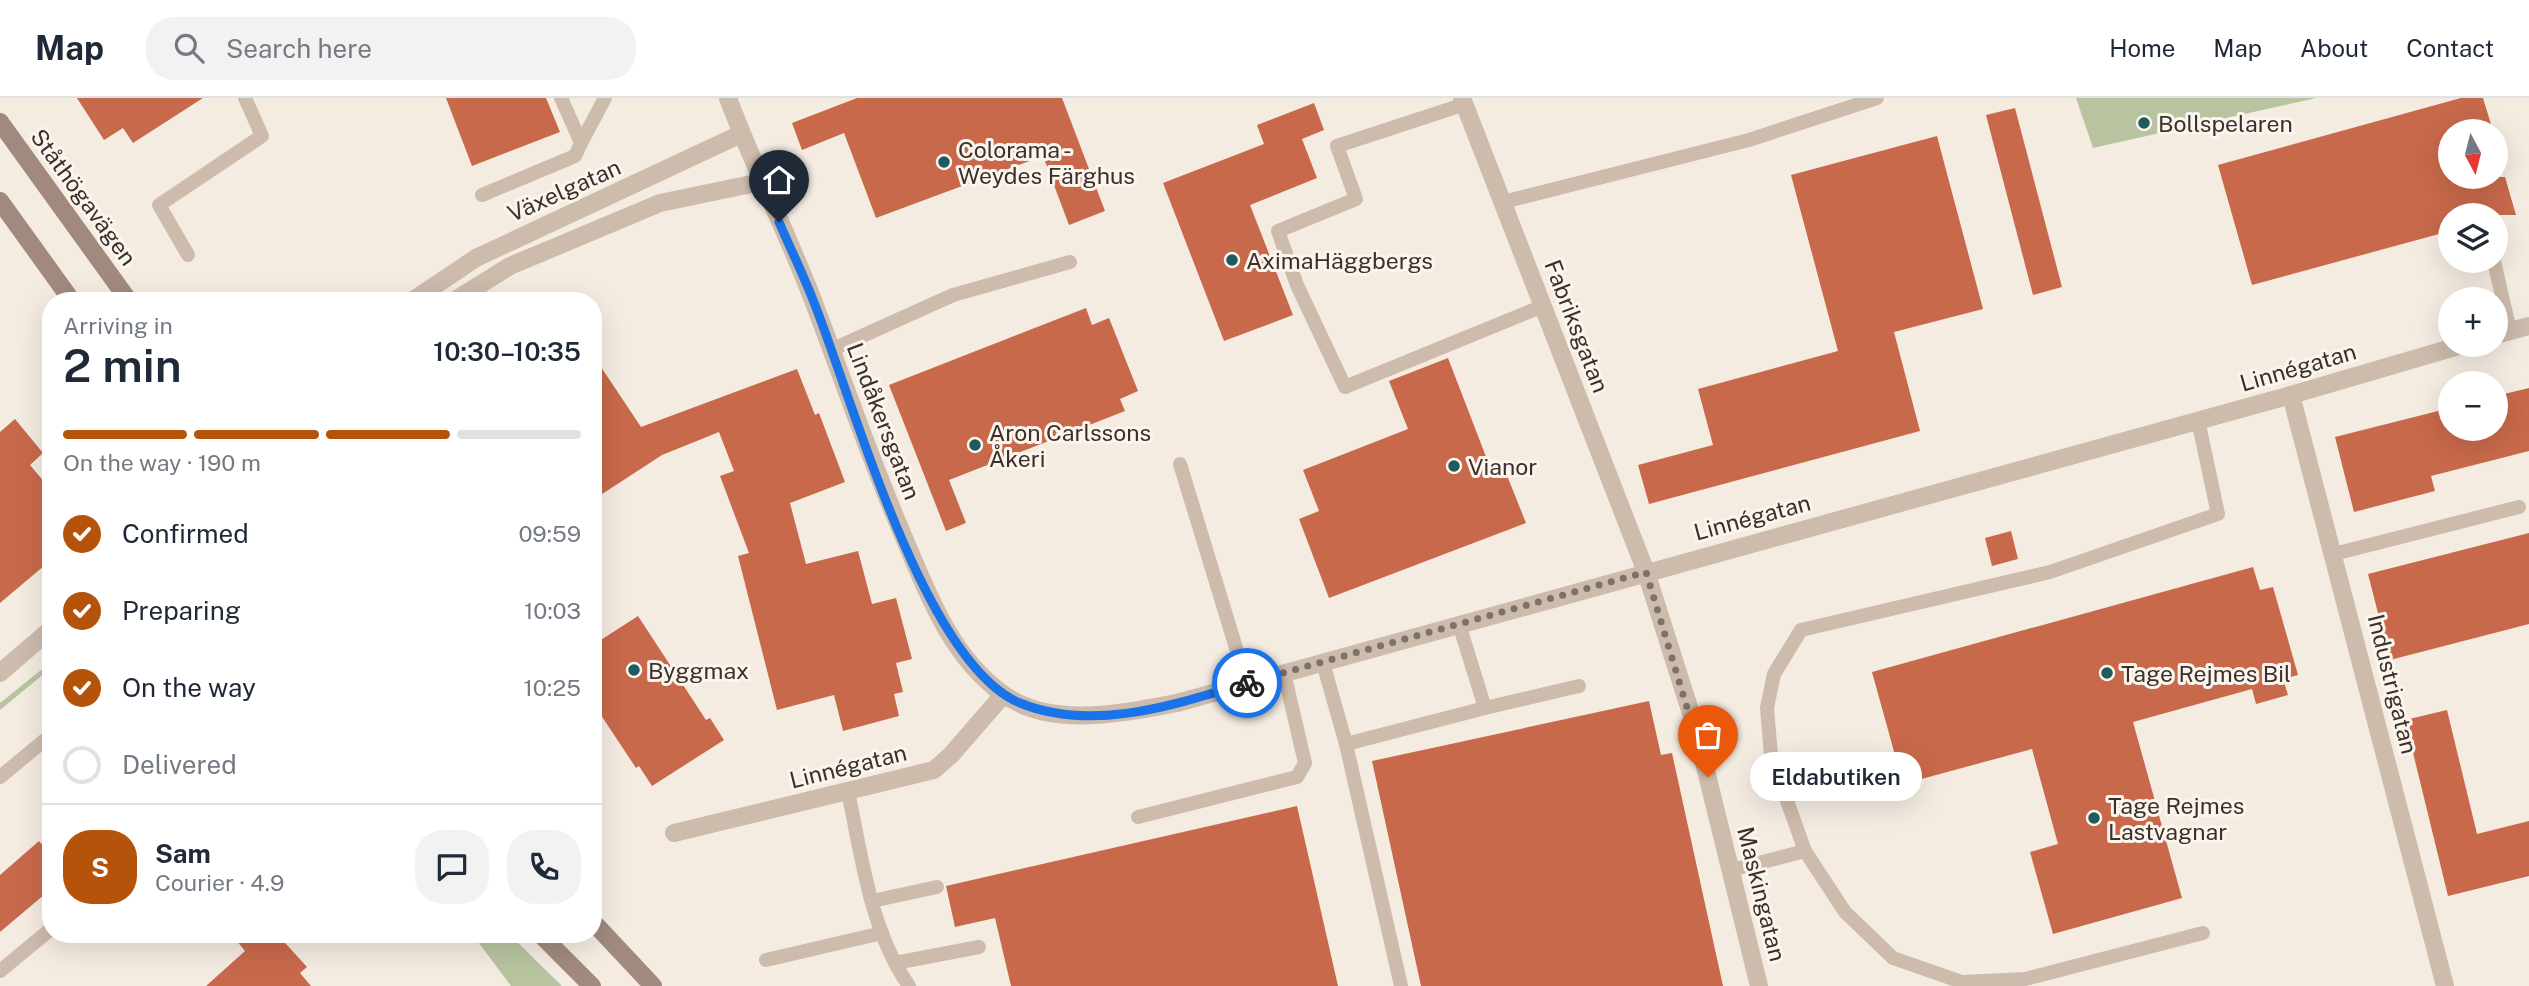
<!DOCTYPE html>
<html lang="en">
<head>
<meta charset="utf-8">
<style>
  :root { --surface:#fff; --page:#f2f2f3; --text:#1f2937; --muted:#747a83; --line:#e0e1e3; --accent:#b45309 }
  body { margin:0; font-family:"Public Sans",sans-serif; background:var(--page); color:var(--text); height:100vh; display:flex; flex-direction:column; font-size:26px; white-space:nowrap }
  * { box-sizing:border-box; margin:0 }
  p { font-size:23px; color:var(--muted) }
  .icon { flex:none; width:38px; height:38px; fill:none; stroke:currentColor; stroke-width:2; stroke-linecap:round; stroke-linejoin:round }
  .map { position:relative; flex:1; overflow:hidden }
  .panel { position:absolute; left:42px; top:194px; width:560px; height:651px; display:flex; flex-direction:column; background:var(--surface); border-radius:28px; box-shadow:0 7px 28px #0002 }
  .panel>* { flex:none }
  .needle { width:46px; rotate:173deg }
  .fabs { position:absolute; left:2438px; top:21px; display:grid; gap:14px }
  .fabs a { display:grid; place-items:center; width:70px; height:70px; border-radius:50%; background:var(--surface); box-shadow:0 7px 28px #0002; font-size:35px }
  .pin { position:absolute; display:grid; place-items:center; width:60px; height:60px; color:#fff; margin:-72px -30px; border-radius:50% 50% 50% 0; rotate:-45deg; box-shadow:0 0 7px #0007 }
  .pin .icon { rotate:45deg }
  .courier { position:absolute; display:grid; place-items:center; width:70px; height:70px; margin:-35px; border:5px solid #1a73e8; border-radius:50%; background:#fff; color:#222; box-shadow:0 2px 9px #0007 }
  .bubble { position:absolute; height:49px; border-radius:24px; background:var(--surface); box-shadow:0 7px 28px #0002; font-size:23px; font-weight:600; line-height:49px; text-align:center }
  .headline em { font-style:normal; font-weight:600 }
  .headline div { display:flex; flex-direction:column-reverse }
  .headline { display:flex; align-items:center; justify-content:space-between; height:119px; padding:0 21px }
  h1 { font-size:46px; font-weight:600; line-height:52px }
  .bar { display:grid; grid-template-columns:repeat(4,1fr); gap:10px 7px; align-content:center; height:84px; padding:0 21px }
  .bar i { height:9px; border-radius:5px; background:var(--line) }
  .bar .active { background:var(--accent) }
  .bar p { grid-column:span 4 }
  .line { display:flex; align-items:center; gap:18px; padding:0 21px; border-top:2px solid var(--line) }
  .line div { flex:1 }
  .round { display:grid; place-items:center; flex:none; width:74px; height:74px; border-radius:28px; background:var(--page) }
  ol { padding:0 21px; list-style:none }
  li { display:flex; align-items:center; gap:21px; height:77px }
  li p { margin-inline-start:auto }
  li .icon { padding:7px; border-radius:50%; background:var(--accent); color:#fff; stroke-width:4 }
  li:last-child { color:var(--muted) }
  li i { width:38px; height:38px; border:4px solid var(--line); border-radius:50% }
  header { display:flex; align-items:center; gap:42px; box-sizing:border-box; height:98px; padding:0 35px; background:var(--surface); border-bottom:2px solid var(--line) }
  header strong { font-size:33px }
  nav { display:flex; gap:38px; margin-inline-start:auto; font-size:24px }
  .search { width:490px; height:63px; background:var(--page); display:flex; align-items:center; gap:18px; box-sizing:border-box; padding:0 24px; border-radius:28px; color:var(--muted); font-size:26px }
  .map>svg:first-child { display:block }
  .green { fill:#b8c4a0 }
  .building { fill:#c8694b }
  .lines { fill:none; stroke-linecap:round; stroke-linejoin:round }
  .lane { stroke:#cdbbac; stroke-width:14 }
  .street { stroke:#cdbbac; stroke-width:18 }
  .secondary { stroke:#a18a7d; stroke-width:18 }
  .done { stroke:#7c716b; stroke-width:7; stroke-dasharray:0 12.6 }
  .route { stroke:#1a73e8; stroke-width:9 }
  .poi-dot { fill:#1f5a5e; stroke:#fbf5ee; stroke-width:2.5 }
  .labels { text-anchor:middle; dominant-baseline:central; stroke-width:6; stroke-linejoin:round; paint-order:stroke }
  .poi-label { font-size:23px; fill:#3b302b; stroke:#fbf5ee; text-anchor:start }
  .street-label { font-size:23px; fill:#3b302b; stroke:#fbf5ee }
</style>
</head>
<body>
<header>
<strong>Map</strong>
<div class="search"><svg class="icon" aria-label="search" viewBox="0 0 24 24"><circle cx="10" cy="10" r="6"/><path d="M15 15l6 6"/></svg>Search here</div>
<nav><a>Home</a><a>Map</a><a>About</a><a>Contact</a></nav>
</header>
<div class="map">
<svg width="2529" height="888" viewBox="0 0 2529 888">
  <rect width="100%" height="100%" fill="#f4ebe1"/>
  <g class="green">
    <polygon points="2076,0 2316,0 2093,50"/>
    <polygon points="51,564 51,570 0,612 0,605"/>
    <polygon points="473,837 510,837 562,888 511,888"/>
  </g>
  <g class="building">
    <polygon points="77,0 203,0 133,45 123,30 104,42"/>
    <polygon points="446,0 546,0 560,34 472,68"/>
    <polygon points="857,0 1062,0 1105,113 1069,127 1043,58 876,120 844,35 802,52 792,25"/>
    <polygon points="2461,0 2483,0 2493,33 2450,33 2450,79 2505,79 2516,117 2450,117 2450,133 2252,187 2218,67"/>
    <polygon points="1314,5 1324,32 1302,41 1317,80 1250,107 1293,217 1224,243 1163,85 1264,46 1257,27"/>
    <polygon points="2015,10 2062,189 2033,197 1986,17"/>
    <polygon points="1937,38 1983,211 1894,234 1920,333 1649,406 1638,367 1713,347 1698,291 1838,253 1791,77"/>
    <polygon points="1086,210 1092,227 1109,220 1138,293 1120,301 1125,313 949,382 966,425 946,433 889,287"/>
    <polygon points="593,257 641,329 797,271 815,317 819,315 845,384 790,405 806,466 858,453 872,506 896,500 912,561 896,565 903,594 894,596 899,618 843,633 834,597 777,612 738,458 749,455 720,378 734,373 719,334 662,357 593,402"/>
    <polygon points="1448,260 1490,369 1502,365 1526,425 1329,500 1299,421 1319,413 1303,372 1408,331 1389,283"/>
    <polygon points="2529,290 2529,353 2431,378 2435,393 2354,414 2335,339 2450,310 2450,331 2496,331 2496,298"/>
    <polygon points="15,321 43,355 30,367 51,392 51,462 0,505 0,334"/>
    <polygon points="2011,433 2018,461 1992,468 1985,440"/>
    <polygon points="2529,435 2529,526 2390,562 2368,476"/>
    <polygon points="2253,469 2260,492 2273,489 2298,577 2283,581 2288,597 2256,606 2252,591 2133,624 2182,800 2053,836 2030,754 2058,746 2032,651 1903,686 1872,574"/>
    <polygon points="638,518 706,622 710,620 724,642 652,688 639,668 636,670 593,605 593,547"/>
    <polygon points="1649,603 1661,657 1672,655 1723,888 1421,888 1372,663"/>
    <polygon points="2447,612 2477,736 2529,723 2529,778 2448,798 2405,622"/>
    <polygon points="1297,708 1338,888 1011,888 995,820 955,829 946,788"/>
    <polygon points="39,743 51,757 51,791 0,834 0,777"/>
    <polygon points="231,836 277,836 307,869 300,875 311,888 206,888 245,853"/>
  </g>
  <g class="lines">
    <g class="lane">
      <polyline points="1465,6 1337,48 1356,101 1278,133 1297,187 1345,289 1543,208"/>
      <polyline points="581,45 605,0"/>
      <polyline points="482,97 575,58 581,45 561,0"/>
      <polyline points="1503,104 1749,42 1877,0"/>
      <polyline points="188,157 159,107 262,38 245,0"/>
      <polyline points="2494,163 2510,233"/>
      <polyline points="831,252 953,197 1070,164"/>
      <polyline points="2198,322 2218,416 2050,474 1801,532 1774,576 1767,610 1771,658 1805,753 1845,814 1893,860 1962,884 2025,881 2203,835"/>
      <polyline points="1180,366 1247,586"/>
      <polyline points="2334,456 2519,409"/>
      <polyline points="1459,526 1485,610 1579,588"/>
      <polyline points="1323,565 1346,646 1401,888"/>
      <polyline points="1346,646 1485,610"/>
      <polyline points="0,679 51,637"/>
      <path d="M848,694c14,65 22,138 61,194"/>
      <polyline points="1138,719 1297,679 1305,665 1284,575"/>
      <polyline points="1731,772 1805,753"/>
      <polyline points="872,803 937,789"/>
      <polyline points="766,862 882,835"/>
      <polyline points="895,865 979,849"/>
      <polyline points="0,873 51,831"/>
    </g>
    <g class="street">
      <path d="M728,0c26,70 60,136 86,205 30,79 57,159 91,237 23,55 47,118 98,154 48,35 121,19 174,9l1114,-308 171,-50"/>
      <polyline points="1462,0 1646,474 1695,628 1759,888"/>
      <polyline points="412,203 476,160 741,36"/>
      <polyline points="454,203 510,168 660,105 761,84"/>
      <polyline points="2496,237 2529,228"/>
      <polyline points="2291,297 2445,888"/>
      <polyline points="0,575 51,531"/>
      <polyline points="674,735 934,672 951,657 1003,597"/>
    </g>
    <g class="secondary">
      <polyline points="0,24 129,203"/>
      <polyline points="0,103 72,203"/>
      <polyline points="593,824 653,888"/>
      <polyline points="540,836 592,888"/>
    </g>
  </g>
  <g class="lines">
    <polyline class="done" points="1247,585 1646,474 1708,679"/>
    <path class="route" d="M779,124c11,26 24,52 34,78 39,96 110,363 207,403 73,30 156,1 227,-20"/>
  </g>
  <g class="poi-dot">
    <circle cx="2144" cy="25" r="7"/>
    <circle cx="944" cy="64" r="7"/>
    <circle cx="1232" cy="162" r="7"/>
    <circle cx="975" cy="347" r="7"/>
    <circle cx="1454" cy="368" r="7"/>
    <circle cx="634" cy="572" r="7"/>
    <circle cx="2107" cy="575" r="7"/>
    <circle cx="2094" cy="720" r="7"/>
  </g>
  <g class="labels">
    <g class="poi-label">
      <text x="2158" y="25">Bollspelaren</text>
      <text x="958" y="51">Colorama -<tspan x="958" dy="26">Weydes Färghus</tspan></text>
      <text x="1246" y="162">AximaHäggbergs</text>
      <text x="989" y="334">Aron Carlssons<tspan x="989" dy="26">Åkeri</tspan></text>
      <text x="1468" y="368">Vianor</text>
      <text x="648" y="572">Byggmax</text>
      <text x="2121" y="575">Tage Rejmes Bil</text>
      <text x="2108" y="707">Tage Rejmes<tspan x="2108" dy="26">Lastvagnar</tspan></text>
    </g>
    <g class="street-label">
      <text transform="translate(564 92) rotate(-24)">Växelgatan</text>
      <text transform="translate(84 99) rotate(54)">Ståthögavägen</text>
      <text transform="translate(1577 228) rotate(69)">Fabriksgatan</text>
      <text transform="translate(2298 269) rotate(-16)">Linnégatan</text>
      <text transform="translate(884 323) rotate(69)">Lindåkersgatan</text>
      <text transform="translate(1752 419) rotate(-15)">Linnégatan</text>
      <text transform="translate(2393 586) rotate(76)">Industrigatan</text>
      <text transform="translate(848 668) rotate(-14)">Linnégatan</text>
      <text transform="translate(1762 796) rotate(76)">Maskingatan</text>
    </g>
  </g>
</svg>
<div class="fabs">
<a><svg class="needle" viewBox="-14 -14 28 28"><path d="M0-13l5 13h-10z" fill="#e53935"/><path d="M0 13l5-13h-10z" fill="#747a83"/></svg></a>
<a><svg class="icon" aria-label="layers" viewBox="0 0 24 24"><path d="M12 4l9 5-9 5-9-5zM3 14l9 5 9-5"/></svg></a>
<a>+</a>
<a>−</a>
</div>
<div class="pin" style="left:1708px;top:679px;background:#ea580c"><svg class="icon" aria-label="bag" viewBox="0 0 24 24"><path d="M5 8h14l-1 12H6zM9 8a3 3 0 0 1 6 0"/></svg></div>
<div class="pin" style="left:779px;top:124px;background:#1f2937"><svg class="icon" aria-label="home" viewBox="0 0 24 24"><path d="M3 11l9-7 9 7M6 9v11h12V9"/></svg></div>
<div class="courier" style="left:1247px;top:585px"><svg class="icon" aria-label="bike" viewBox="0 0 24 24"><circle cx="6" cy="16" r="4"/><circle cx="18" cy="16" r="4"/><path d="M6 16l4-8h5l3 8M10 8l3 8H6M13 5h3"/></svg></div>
<div class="bubble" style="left:1750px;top:654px;width:172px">Eldabutiken</div>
<section class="panel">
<div class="headline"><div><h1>2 min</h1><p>Arriving in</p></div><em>10:30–10:35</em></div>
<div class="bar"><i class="active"></i><i class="active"></i><i class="active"></i><i></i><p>On the way · 190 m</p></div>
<ol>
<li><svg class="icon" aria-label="check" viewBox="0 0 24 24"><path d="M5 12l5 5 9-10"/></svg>Confirmed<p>09:59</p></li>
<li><svg class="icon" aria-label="check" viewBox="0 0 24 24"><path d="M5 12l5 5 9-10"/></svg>Preparing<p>10:03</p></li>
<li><svg class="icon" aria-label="check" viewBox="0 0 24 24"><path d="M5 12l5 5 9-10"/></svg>On the way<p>10:25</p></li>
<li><i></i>Delivered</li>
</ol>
<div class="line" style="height:126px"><b class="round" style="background:var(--accent);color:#fff">S</b><div><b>Sam</b><p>Courier · 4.9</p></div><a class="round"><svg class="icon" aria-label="chat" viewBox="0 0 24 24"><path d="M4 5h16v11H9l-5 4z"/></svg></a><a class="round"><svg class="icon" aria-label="phone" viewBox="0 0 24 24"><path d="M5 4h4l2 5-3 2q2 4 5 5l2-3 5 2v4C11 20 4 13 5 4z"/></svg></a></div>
</section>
</div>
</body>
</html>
